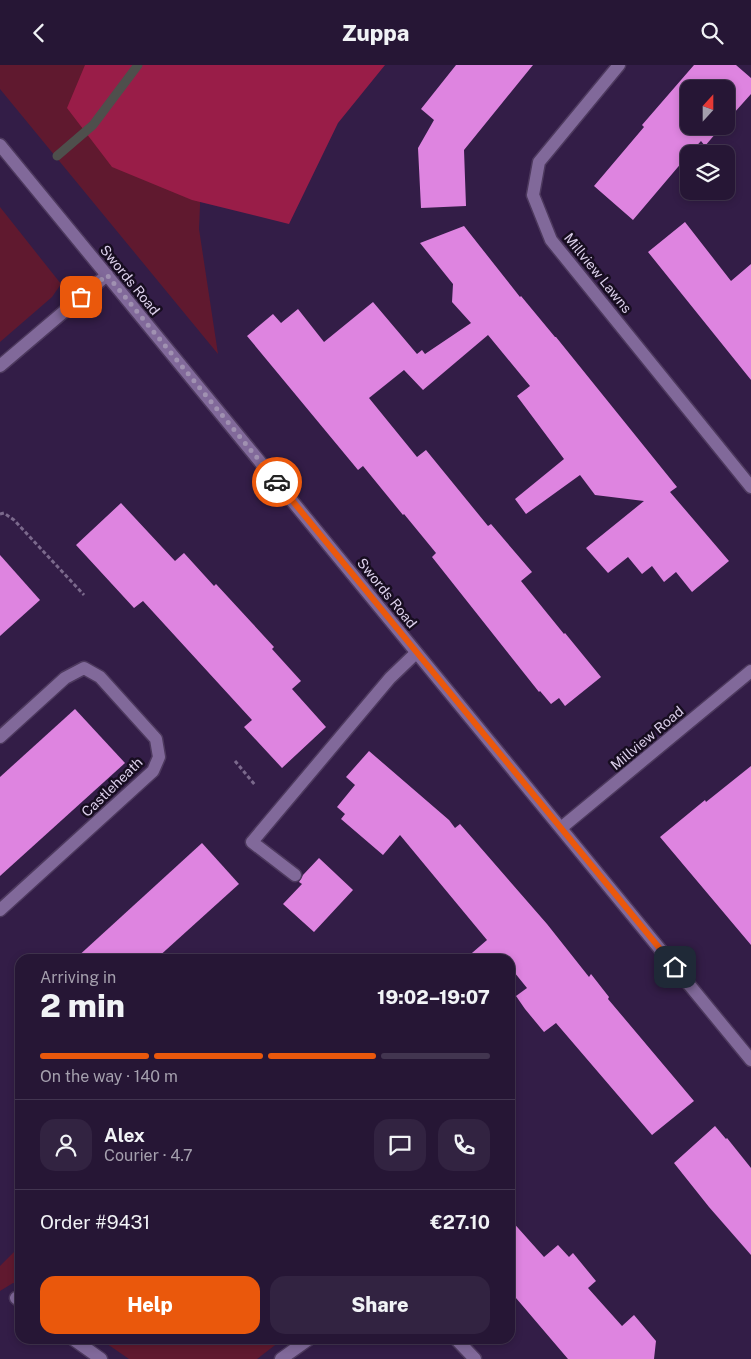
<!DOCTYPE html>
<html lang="en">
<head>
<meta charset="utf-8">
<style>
  :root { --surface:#261635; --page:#322341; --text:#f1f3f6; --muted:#a49fad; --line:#423550; --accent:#ea580c }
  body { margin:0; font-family:"Public Sans",sans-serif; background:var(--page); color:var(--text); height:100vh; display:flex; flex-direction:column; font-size:19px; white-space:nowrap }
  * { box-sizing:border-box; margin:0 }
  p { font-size:16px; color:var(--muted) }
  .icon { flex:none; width:28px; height:28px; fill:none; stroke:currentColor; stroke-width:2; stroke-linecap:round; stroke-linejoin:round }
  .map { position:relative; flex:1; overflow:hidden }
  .panel { position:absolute; left:15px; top:889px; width:500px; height:390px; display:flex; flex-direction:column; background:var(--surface); border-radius:15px; box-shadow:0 2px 8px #0003,0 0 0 1px var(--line) }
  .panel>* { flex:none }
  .needle { width:32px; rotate:21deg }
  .tools { position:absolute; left:680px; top:15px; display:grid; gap:10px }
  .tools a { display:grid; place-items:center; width:55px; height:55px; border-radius:10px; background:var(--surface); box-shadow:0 2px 8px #0003,0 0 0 1px var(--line); font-size:25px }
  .pin { position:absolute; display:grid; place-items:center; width:42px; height:42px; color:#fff; margin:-21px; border-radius:10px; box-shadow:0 2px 8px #0006 }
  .courier { position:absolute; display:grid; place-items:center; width:50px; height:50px; margin:-25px; border:4px solid #ea580c; border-radius:50%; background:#fff; color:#222; box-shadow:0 1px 6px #0007 }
  .head em { font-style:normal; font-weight:800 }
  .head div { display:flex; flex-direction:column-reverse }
  .head { display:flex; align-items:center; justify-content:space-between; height:85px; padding:0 25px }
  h1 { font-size:32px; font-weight:800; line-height:38px }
  .bar { display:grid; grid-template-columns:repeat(4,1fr); gap:8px 5px; align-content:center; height:60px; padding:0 25px }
  .bar i { height:6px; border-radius:4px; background:var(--line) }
  .bar .selected { background:var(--accent) }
  .bar p { grid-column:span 4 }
  .line { display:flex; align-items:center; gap:12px; padding:0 25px; border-top:1px solid var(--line) }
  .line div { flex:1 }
  .round { display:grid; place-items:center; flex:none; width:52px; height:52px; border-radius:15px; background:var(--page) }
  .action { display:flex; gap:10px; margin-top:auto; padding:10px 25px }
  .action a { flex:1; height:58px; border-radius:15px; background:var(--accent); color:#fff; font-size:20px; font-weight:800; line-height:58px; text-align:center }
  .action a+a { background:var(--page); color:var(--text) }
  header { display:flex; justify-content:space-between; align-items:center; height:65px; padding:0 25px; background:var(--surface); font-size:22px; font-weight:800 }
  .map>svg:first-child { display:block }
  .green { fill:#60192f }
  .forest { fill:#991d48 }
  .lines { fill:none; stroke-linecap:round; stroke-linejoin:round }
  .stream { stroke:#4e4f4c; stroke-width:9 }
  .building { fill:#de84e0 }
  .lane-casing { stroke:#4d395e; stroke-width:15 }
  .street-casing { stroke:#4d395e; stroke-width:15 }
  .secondary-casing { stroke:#4d395e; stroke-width:15 }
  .path { stroke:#7b698c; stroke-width:3; stroke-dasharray:4 2.5; stroke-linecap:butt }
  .lane { stroke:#81699a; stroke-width:12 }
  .street { stroke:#81699a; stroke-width:12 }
  .secondary { stroke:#81699a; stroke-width:12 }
  .done { stroke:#a091b1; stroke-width:5; stroke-dasharray:0 9 }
  .route { stroke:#ea580c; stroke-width:6 }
  .labels { text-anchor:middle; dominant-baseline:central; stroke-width:5; stroke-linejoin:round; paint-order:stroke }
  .street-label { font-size:14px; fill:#dbcfea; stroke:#170d20 }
</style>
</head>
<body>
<header><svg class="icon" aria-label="back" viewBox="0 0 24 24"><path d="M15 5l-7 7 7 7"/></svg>Zuppa<svg class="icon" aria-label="search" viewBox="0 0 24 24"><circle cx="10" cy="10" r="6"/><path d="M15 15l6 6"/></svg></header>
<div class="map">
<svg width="751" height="1294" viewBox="0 0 751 1294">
  <rect width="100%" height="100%" fill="#331d47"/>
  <g class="green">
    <polygon points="0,0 206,0 199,164 218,289 0,24"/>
    <polygon points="0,142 61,219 52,232 0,277"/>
    <polygon points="20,1181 20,1220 13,1218 0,1226 0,1201"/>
    <polygon points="100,1274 283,1274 257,1294 129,1294"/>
  </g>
  <polygon class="forest" points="85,0 385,0 338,58 289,159 192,135 112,102 67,43"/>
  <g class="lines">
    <polyline class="stream" points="57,91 93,60 138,0"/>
  </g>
  <g class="building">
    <polygon points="456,0 533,0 464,85 466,141 421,143 418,83 434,55 421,44"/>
    <polygon points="694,0 736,0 751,13 751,29 726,57 726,24 689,24 689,61 722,61 705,81 701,76 689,89 633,155 594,121 644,62 642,60"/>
    <polygon points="685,157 731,216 751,199 751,315 648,187"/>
    <polygon points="464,161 520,232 521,231 555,272 556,272 677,422 670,427 729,496 692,527 676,507 664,517 652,501 642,509 628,492 608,508 586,483 644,436 595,430 580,410 526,449 515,434 564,394 517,331 530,321 488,270 423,325 404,305 369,333 417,392 426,385 488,461 491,459 532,507 521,516 564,569 565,568 601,612 565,641 559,633 551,639 540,626 539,627 432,492 436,488 404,449 403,450 363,401 358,405 247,271 273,249 281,258 298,244 324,277 373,237 417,289 422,285 425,289 471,258 452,237 453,219 420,178"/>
    <polygon points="121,438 175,496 184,488 214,521 216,519 252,558 274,582 272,584 301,616 292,624 326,662 282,703 244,662 252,655 143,536 134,543 76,480"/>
    <polygon points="0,490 40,535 0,571"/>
    <polygon points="75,644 125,698 0,811 0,712"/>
    <polygon points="369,686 449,755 455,763 460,759 547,859 589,912 591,909 609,932 608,934 694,1036 652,1070 556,958 544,967 525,944 516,931 527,923 510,902 510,894 465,894 487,875 400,770 383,790 341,754 345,749 337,742 355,720 346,712"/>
    <polygon points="751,701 751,880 660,772 705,735 706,737"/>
    <polygon points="202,778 239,819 156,894 75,894"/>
    <polygon points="319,793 353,825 314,867 283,839 302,819 299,817 303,810"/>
    <polygon points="715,1061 726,1074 727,1073 751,1103 751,1190 709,1142 674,1098"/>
    <polygon points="510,1154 544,1192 558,1180 569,1192 573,1188 596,1216 588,1223 622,1261 634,1250 656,1276 654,1294 568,1294 510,1226"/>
  </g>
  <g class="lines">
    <g class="lane-casing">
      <polyline id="lane" points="295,810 252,777 390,613 416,588"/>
    </g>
    <g class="street-casing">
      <g id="street">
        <polyline points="619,0 539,97 533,130 551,175 751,422"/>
        <polyline points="0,301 107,210"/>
        <polyline points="0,672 65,613 84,603 100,612 156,674 159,692 153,706 0,845"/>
        <polyline points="16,1233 20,1236"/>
        <polyline points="73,1274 101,1294"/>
        <polyline points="456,1274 475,1294"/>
        <polyline points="281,1294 309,1274"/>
      </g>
    </g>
    <g class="secondary-casing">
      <g id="secondary">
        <polyline points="0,80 751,995"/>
        <polyline points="561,763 751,606"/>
      </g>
    </g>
    <g class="path">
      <polyline points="0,449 4,448 14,455 84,530"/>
      <polyline points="235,696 255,720"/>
    </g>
    <use href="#lane" class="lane"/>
    <use href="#street" class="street"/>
    <use href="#secondary" class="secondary"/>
  </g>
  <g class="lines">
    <polyline class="done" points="81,232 107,210 277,417"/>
    <polyline class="route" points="277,417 675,902"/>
  </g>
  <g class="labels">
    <g class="street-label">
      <text transform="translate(598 208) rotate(51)">Millview Lawns</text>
      <text transform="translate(130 215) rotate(51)">Swords Road</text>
      <text transform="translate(387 528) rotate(51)">Swords Road</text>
      <text transform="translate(647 673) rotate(-40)">Millview Road</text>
      <text transform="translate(112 722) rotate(-44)">Castleheath</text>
    </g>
  </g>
</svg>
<div class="tools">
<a><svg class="needle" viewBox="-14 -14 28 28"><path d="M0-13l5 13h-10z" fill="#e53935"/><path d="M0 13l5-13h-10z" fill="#a49fad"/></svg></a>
<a><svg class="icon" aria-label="layers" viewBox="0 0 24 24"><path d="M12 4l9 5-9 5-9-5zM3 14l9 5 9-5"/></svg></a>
</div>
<div class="pin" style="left:81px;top:232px;background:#ea580c"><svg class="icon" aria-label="bag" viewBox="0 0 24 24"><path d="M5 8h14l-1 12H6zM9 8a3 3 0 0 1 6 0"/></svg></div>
<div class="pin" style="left:675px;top:902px;background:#1f2937"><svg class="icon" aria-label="home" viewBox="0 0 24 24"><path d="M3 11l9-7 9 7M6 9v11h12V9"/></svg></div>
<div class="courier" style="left:277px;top:417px"><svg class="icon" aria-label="car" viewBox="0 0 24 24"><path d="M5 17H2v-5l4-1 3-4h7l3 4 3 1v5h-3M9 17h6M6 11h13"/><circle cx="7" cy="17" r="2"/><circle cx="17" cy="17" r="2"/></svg></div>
<section class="panel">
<div class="head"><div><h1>2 min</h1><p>Arriving in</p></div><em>19:02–19:07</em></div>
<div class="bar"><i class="selected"></i><i class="selected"></i><i class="selected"></i><i></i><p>On the way · 140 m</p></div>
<div class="line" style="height:90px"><a class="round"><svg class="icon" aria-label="person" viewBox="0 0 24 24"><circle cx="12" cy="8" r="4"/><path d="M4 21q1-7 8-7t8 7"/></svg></a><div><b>Alex</b><p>Courier · 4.7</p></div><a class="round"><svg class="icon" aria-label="chat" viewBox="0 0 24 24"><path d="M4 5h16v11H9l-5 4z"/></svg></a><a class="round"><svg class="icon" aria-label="phone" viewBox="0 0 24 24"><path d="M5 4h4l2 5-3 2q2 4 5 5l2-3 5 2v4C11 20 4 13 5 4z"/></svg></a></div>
<div class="line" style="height:65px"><div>Order #9431</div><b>€27.10</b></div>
<div class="action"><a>Help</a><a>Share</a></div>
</section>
</div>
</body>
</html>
